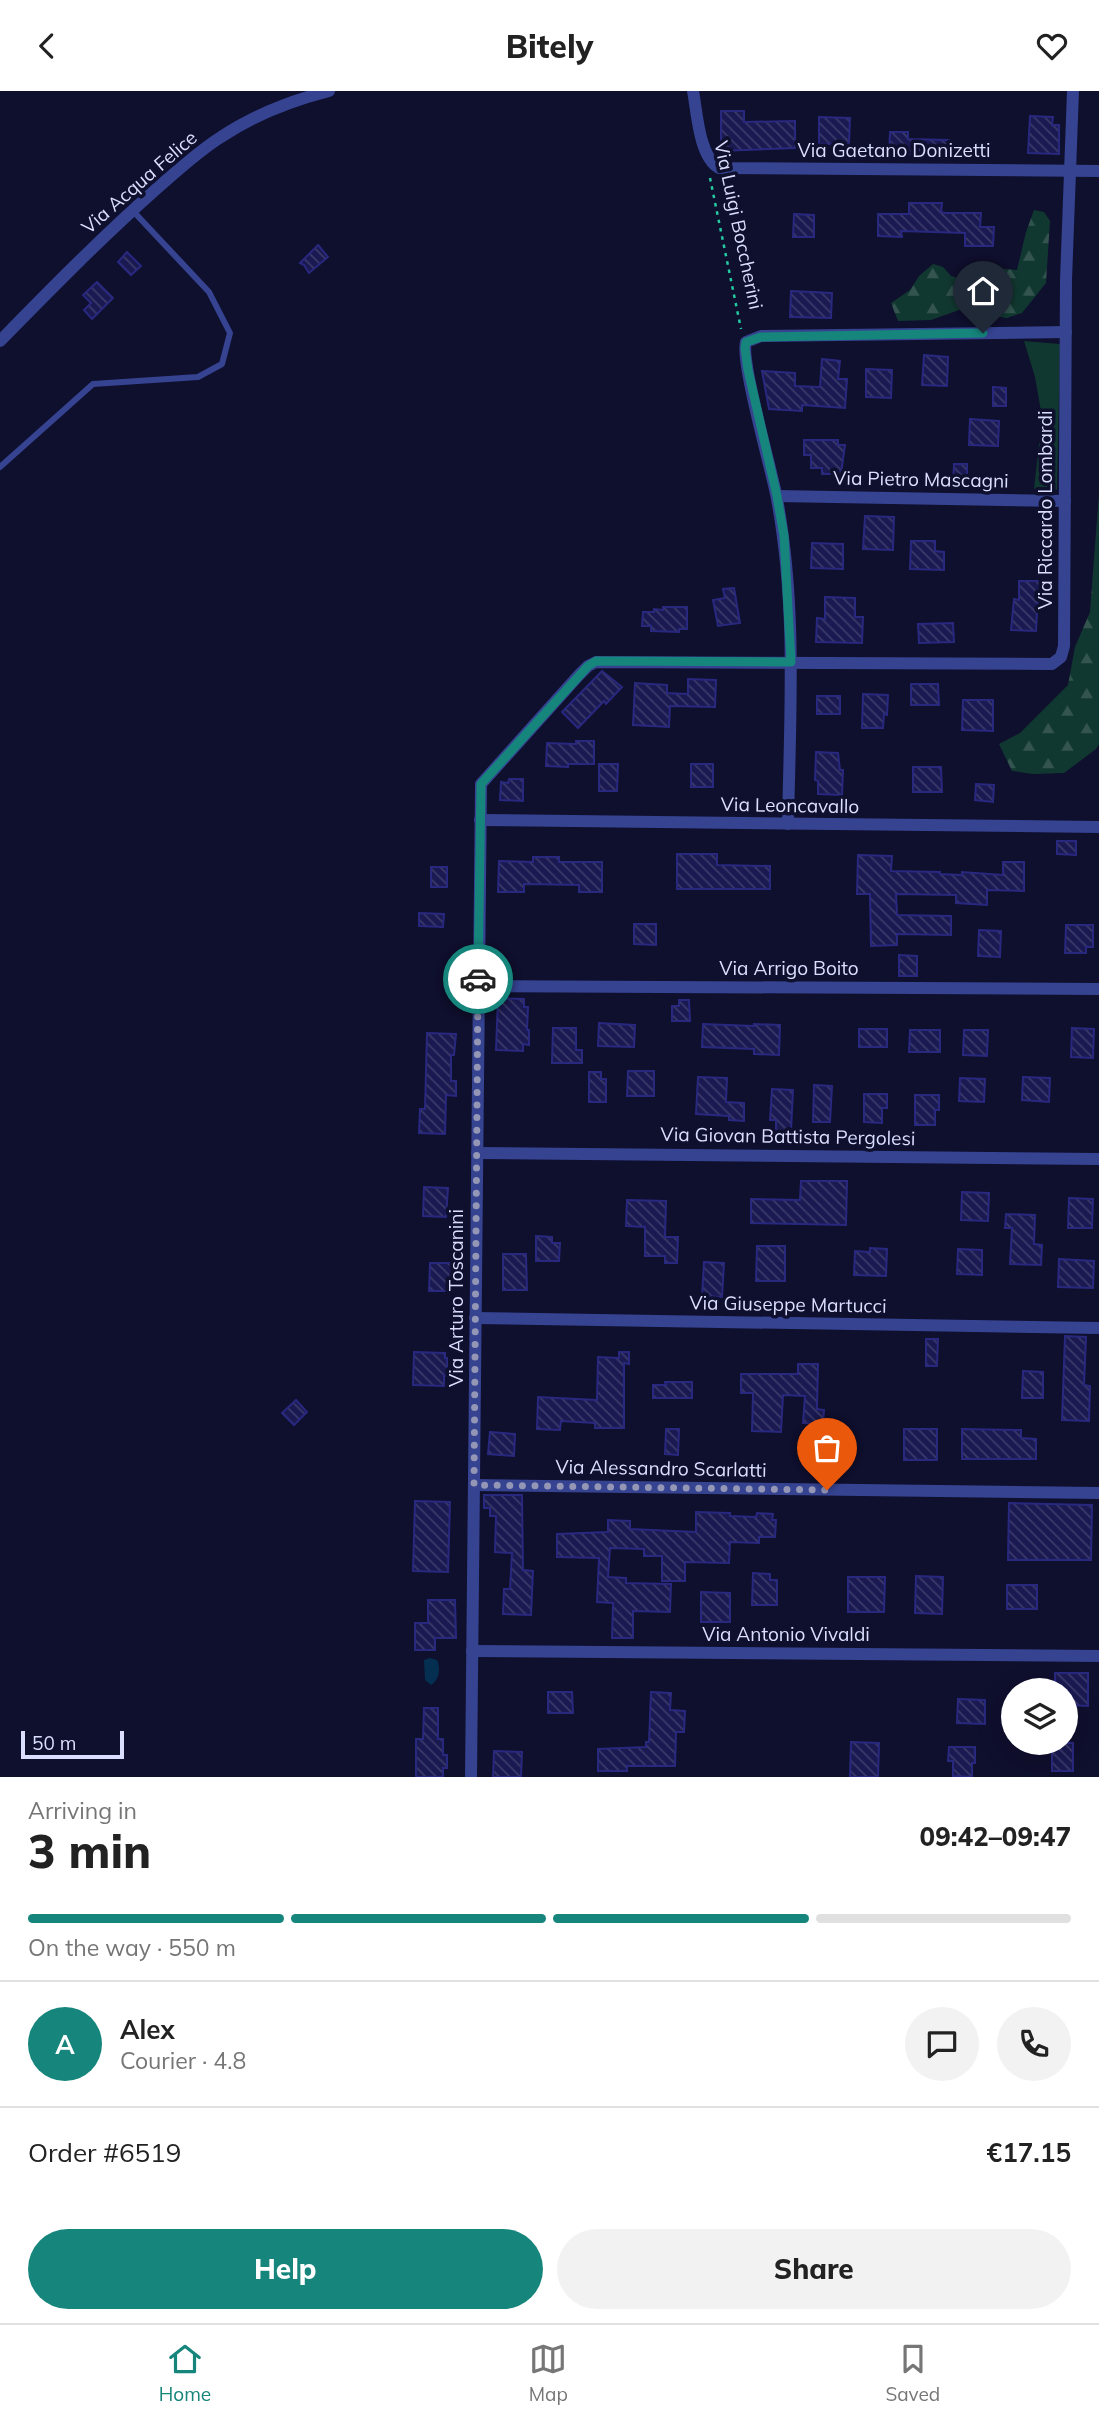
<!DOCTYPE html>
<html lang="en">
<head>
<meta charset="utf-8">
<style>
  :root { --surface:#fff; --page:#f2f2f2; --text:#222; --muted:#767676; --line:#e0e0e0; --accent:#16857c }
  body { margin:0; font-family:Mulish,sans-serif; background:var(--page); color:var(--text); height:100vh; display:flex; flex-direction:column; font-size:26px; white-space:nowrap }
  * { box-sizing:border-box; margin:0 }
  p { font-size:23px; color:var(--muted) }
  .icon { flex:none; width:38px; height:38px; fill:none; stroke:currentColor; stroke-width:2; stroke-linecap:round; stroke-linejoin:round }
  .map { position:relative; height:1686px; overflow:hidden }
  .side { display:flex; flex-direction:column; background:var(--surface); flex:1 }
  .side>* { flex:none }
  .fabs { position:absolute; left:1001px; top:1587px; display:grid; gap:14px }
  .fabs a { display:grid; place-items:center; width:77px; height:77px; border-radius:50%; background:var(--surface); box-shadow:0 7px 28px #0002; font-size:35px }
  .scale { position:absolute; left:21px; bottom:18px; width:103px; box-sizing:border-box; padding-left:7px; border:4px solid #dbdeff; border-top:0; font-size:19px; line-height:24px; white-space:nowrap; color:#dbdeff; -webkit-text-stroke:5px #0f0f2e; paint-order:stroke }
  .pin { position:absolute; display:grid; place-items:center; width:60px; height:60px; color:#fff; margin:-72px -30px; border-radius:50% 50% 50% 0; rotate:-45deg; box-shadow:0 0 7px #0007 }
  .pin .icon { rotate:45deg }
  .courier { position:absolute; display:grid; place-items:center; width:70px; height:70px; margin:-35px; border:5px solid #16857c; border-radius:50%; background:#fff; color:#222; box-shadow:0 2px 9px #0007 }
  .head em { font-style:normal; font-weight:800 }
  .head div { display:flex; flex-direction:column-reverse }
  .head { display:flex; align-items:center; justify-content:space-between; height:119px; padding:0 28px }
  h1 { font-size:46px; font-weight:800; line-height:52px }
  .bar { display:grid; grid-template-columns:repeat(4,1fr); gap:10px 7px; align-content:center; height:84px; padding:0 28px }
  .bar i { height:9px; border-radius:5px; background:var(--line) }
  .bar .current { background:var(--accent) }
  .bar p { grid-column:span 4 }
  .line { display:flex; align-items:center; gap:18px; padding:0 28px; border-top:2px solid var(--line) }
  .line div { flex:1 }
  .round { display:grid; place-items:center; flex:none; width:74px; height:74px; border-radius:37px; background:var(--page) }
  .button { display:flex; gap:14px; margin-top:auto; padding:14px 28px }
  .button a { flex:1; height:80px; border-radius:42px; background:var(--accent); color:#fff; font-size:28px; font-weight:800; line-height:80px; text-align:center }
  .button a+a { background:var(--page); color:var(--text) }
  header { display:flex; justify-content:space-between; align-items:center; height:91px; padding:0 28px; background:var(--surface); font-size:32px; font-weight:800 }
  .tabs { display:flex; justify-content:space-around; align-items:center; height:98px; border-top:2px solid var(--line); background:var(--surface); font-size:19px; color:var(--muted) }
  .tabs a { display:grid; justify-items:center; gap:4px }
  .tabs .current { color:var(--accent) }
  .map>svg:first-child { display:block }
  .grass { fill:#113830 }
  .forest { fill:url(#forest-firs) }
  .water { fill:#052f50 }
  .building { fill:url(#building-back-hatch); stroke:#29287f; stroke-width:2 }
  .lines { fill:none; stroke-linecap:round; stroke-linejoin:round }
  .path { stroke:#24cba1; stroke-width:2.5; stroke-dasharray:3.5 5; stroke-linecap:butt }
  .lane { stroke:#354391; stroke-width:6 }
  .street { stroke:#354391; stroke-width:12 }
  .done { stroke:#9496b6; stroke-width:7; stroke-dasharray:0 12.6 }
  .route { stroke:#16857c; stroke-width:9 }
  .labels { text-anchor:middle; dominant-baseline:central; stroke-width:7; stroke-linejoin:round; paint-order:stroke }
  .street-label { font-size:19px; fill:#dbdeff; stroke:#0f0f2e }
</style>
</head>
<body>
<header><svg class="icon" aria-label="back" viewBox="0 0 24 24"><path d="M15 5l-7 7 7 7"/></svg>Bitely<svg class="icon" aria-label="heart" viewBox="0 0 24 24"><path d="M12 20l-8-8c-3-5 5-10 8-4 3-6 11-1 8 4z"/></svg></header>
<div class="map">
<svg width="1099" height="1686" viewBox="0 0 1099 1686">
  <defs>
    <pattern id="forest-firs" width="22" height="20" patternUnits="userSpaceOnUse" patternTransform="scale(1.75)"><rect width="22" height="20" fill="#113830"/><path d="M5 1l3.5 6h-7zM16 11l3.5 6h-7z" fill="#33544f"/></pattern>
    <pattern id="building-back-hatch" width="6" height="6" patternUnits="userSpaceOnUse" patternTransform="scale(1.75)"><rect width="6" height="6" fill="#1a1951"/><path d="M-1 5l2 2M0 0l6 6M5-1l2 2" fill="none" stroke="#3b3a6b"/></pattern>
  </defs>
  <rect width="100%" height="100%" fill="#0f0f2e"/>
  <polygon class="grass" points="1024,250 1060,253 1057,399 1034,398 1042,326 1035,286"/>
  <g class="forest">
    <polygon points="1034,119 1044,121 1050,130 1046,192 1022,222 1007,227 959,219 931,229 898,230 891,212 910,199 919,185 933,173 943,176 951,185 969,190 994,177 1017,179 1026,141"/>
    <polygon points="1099,402 1099,653 1096,658 1064,682 1033,683 1012,680 999,653 1020,642 1068,594 1075,556 1090,521"/>
  </g>
  <path class="water" d="M430,1567l7,2c4,8 2,21 -6,25l-6,-5 -1,-20z"/>
  <g class="building">
    <polygon points="721,20 744,20 744,31 795,30 795,57 721,60"/>
    <polygon points="1030,25 1053,26 1052,34 1059,34 1059,63 1028,62"/>
    <polygon points="819,26 850,27 849,53 819,53"/>
    <polygon points="890,41 908,41 908,48 949,49 948,64 889,63"/>
    <polygon points="909,112 942,112 941,121 945,122 981,122 980,136 994,136 993,155 965,155 965,142 901,140 902,146 878,145 878,123 909,123"/>
    <polygon points="794,123 814,124 814,146 793,146"/>
    <polygon points="318,154 328,166 309,182 304,174 300,172"/>
    <polygon points="127,161 141,175 131,184 118,171"/>
    <polygon points="97,191 113,207 92,228 84,219 91,212 83,204"/>
    <polygon points="791,200 832,202 831,227 790,226"/>
    <polygon points="924,264 948,266 947,295 922,294"/>
    <polygon points="822,268 840,270 838,288 847,288 845,317 802,314 802,320 769,318 762,280 795,282 795,295 820,296"/>
    <polygon points="866,278 892,279 891,307 866,306"/>
    <polygon points="993,296 1006,297 1006,315 993,315"/>
    <polygon points="970,328 999,330 998,355 969,354"/>
    <polygon points="804,349 838,349 838,354 845,354 841,383 822,383 822,377 811,377 811,364 804,364"/>
    <polygon points="954,373 967,373 967,394 953,393"/>
    <polygon points="865,425 894,426 893,459 863,458"/>
    <polygon points="911,450 935,450 935,460 944,461 944,479 910,478"/>
    <polygon points="812,452 843,453 843,478 811,477"/>
    <polygon points="1019,490 1047,490 1047,504 1038,504 1036,540 1011,539 1014,508 1019,509"/>
    <polygon points="734,497 740,532 718,535 713,509 725,507 723,498"/>
    <polygon points="825,506 855,507 855,526 863,526 862,552 816,551 817,527 825,528"/>
    <polygon points="663,516 687,516 687,538 679,538 679,541 651,540 651,535 642,535 643,521 654,521 654,518 663,519"/>
    <polygon points="953,532 954,551 919,552 918,533"/>
    <polygon points="602,580 622,596 606,613 604,610 578,637 562,621"/>
    <polygon points="688,588 716,589 715,616 670,615 669,636 633,634 635,592 667,594 667,602 688,603"/>
    <polygon points="911,593 938,593 939,614 911,614"/>
    <polygon points="863,603 888,604 887,624 884,623 883,637 862,637"/>
    <rect x="817" y="605" width="23" height="18"/>
    <polygon points="963,609 993,609 993,640 962,639"/>
    <polygon points="576,650 594,650 594,673 568,673 568,676 546,675 547,652 576,653"/>
    <polygon points="816,661 838,662 840,679 843,679 842,704 818,703 818,690 815,689"/>
    <polygon points="599,673 618,673 617,700 599,700"/>
    <rect x="691" y="673" width="22" height="23"/>
    <polygon points="913,676 941,676 942,701 913,701"/>
    <polygon points="509,688 523,688 523,710 500,709 501,691 508,692"/>
    <polygon points="976,693 994,694 993,711 975,709"/>
    <polygon points="1057,750 1076,750 1076,764 1057,763"/>
    <polygon points="677,763 717,763 717,774 770,775 770,798 677,798"/>
    <polygon points="858,764 892,765 891,780 940,781 940,783 962,784 962,781 1003,784 1003,771 1024,771 1024,800 987,799 987,814 956,812 956,804 896,803 897,824 951,825 951,844 897,843 897,854 871,855 870,803 857,803"/>
    <polygon points="533,766 559,766 559,771 602,771 602,801 579,801 579,794 524,793 524,801 498,801 499,770 533,771"/>
    <rect x="431" y="776" width="16" height="20"/>
    <polygon points="419,822 444,823 443,836 419,835"/>
    <polygon points="634,833 656,833 656,854 634,853"/>
    <polygon points="1066,834 1093,834 1093,856 1086,856 1086,862 1065,862"/>
    <polygon points="979,839 1001,840 1000,866 978,865"/>
    <polygon points="899,864 917,865 917,885 899,885"/>
    <polygon points="498,907 524,908 524,916 528,916 527,939 529,939 529,954 523,953 523,960 496,959"/>
    <polygon points="679,909 689,909 690,930 672,930 672,915 679,915"/>
    <polygon points="599,932 635,934 634,956 598,955"/>
    <polygon points="703,933 754,935 754,933 780,934 779,964 754,963 754,958 702,956"/>
    <polygon points="553,937 576,937 576,959 582,959 582,972 552,972"/>
    <polygon points="1072,937 1094,938 1093,967 1071,966"/>
    <rect x="859" y="938" width="28" height="18"/>
    <polygon points="910,939 940,939 940,961 909,961"/>
    <polygon points="964,939 988,939 987,965 963,964"/>
    <polygon points="427,942 456,943 454,964 451,964 451,990 456,990 456,1005 446,1004 445,1043 419,1042 420,1018 425,1018"/>
    <polygon points="628,980 654,980 654,1005 627,1005"/>
    <polygon points="589,981 601,981 601,988 606,988 606,1011 589,1011"/>
    <polygon points="698,986 727,987 726,1011 744,1012 744,1030 729,1029 729,1025 696,1023"/>
    <polygon points="1023,986 1050,987 1049,1011 1022,1009"/>
    <polygon points="960,987 985,988 984,1011 959,1010"/>
    <polygon points="814,994 832,995 830,1031 813,1031"/>
    <polygon points="772,998 793,999 791,1040 776,1040 776,1029 770,1029"/>
    <polygon points="864,1003 887,1003 887,1017 882,1017 882,1032 864,1031"/>
    <polygon points="915,1004 939,1004 939,1019 935,1019 935,1034 915,1034"/>
    <polygon points="801,1090 847,1090 846,1134 751,1132 751,1108 800,1109"/>
    <polygon points="424,1096 448,1097 446,1126 423,1125"/>
    <polygon points="962,1101 989,1102 988,1130 961,1129"/>
    <polygon points="1069,1107 1093,1108 1092,1137 1068,1137"/>
    <polygon points="627,1109 666,1110 665,1146 678,1146 677,1172 665,1172 665,1165 645,1165 645,1136 626,1135"/>
    <polygon points="1006,1123 1035,1124 1034,1153 1042,1154 1041,1174 1010,1173 1012,1137 1005,1137"/>
    <polygon points="536,1145 552,1146 552,1152 560,1152 559,1170 536,1170"/>
    <polygon points="757,1155 785,1155 785,1190 756,1190"/>
    <polygon points="870,1157 887,1158 886,1185 854,1184 855,1160 870,1161"/>
    <polygon points="958,1158 982,1159 982,1184 957,1183"/>
    <polygon points="503,1163 526,1163 527,1199 503,1199"/>
    <polygon points="1059,1168 1094,1170 1093,1197 1058,1196"/>
    <polygon points="704,1171 724,1172 722,1206 702,1205"/>
    <polygon points="430,1172 453,1172 453,1196 450,1195 450,1200 429,1200"/>
    <polygon points="1065,1245 1086,1246 1084,1294 1090,1295 1089,1330 1062,1329"/>
    <polygon points="926,1248 938,1248 937,1275 926,1275"/>
    <polygon points="414,1261 445,1262 445,1267 447,1267 447,1285 444,1284 444,1295 413,1294"/>
    <polygon points="619,1261 629,1261 629,1273 624,1272 624,1337 595,1337 595,1332 561,1330 560,1339 537,1338 538,1306 597,1309 598,1266 619,1267"/>
    <polygon points="798,1273 818,1273 817,1318 824,1319 823,1333 803,1332 805,1305 783,1304 781,1341 752,1340 753,1302 741,1302 741,1283 798,1283"/>
    <polygon points="1023,1280 1043,1281 1043,1307 1022,1307"/>
    <polygon points="665,1291 692,1291 692,1307 653,1307 653,1294 666,1294"/>
    <polygon points="296,1309 307,1321 294,1334 282,1322"/>
    <polygon points="666,1338 679,1338 678,1364 665,1363"/>
    <rect x="904" y="1338" width="33" height="31"/>
    <polygon points="962,1338 1021,1339 1021,1347 1036,1348 1036,1368 962,1368"/>
    <polygon points="490,1341 515,1343 514,1365 488,1363"/>
    <polygon points="484,1404 522,1404 523,1479 533,1480 531,1524 503,1523 504,1498 510,1498 512,1462 495,1461 496,1425 490,1425 490,1417 484,1417"/>
    <polygon points="415,1410 450,1411 448,1481 413,1480"/>
    <polygon points="1009,1412 1092,1414 1091,1469 1008,1469"/>
    <polygon points="696,1421 730,1422 730,1425 756,1426 757,1422 773,1423 772,1429 776,1429 775,1446 759,1446 759,1452 730,1451 729,1472 685,1471 685,1490 662,1490 662,1465 644,1465 644,1458 610,1457 608,1486 626,1487 626,1492 671,1493 670,1521 633,1520 633,1547 612,1547 613,1512 597,1511 599,1467 557,1466 557,1443 608,1441 608,1429 630,1430 630,1438 696,1441"/>
    <polygon points="753,1482 770,1483 770,1489 777,1489 777,1514 752,1514"/>
    <polygon points="916,1485 943,1486 942,1523 915,1522"/>
    <polygon points="848,1486 885,1486 884,1521 848,1521"/>
    <rect x="1007" y="1494" width="30" height="24"/>
    <polygon points="701,1501 730,1502 730,1531 701,1531"/>
    <polygon points="428,1509 455,1509 456,1547 435,1547 435,1559 415,1559 415,1532 428,1532"/>
    <polygon points="1055,1582 1088,1582 1088,1615 1066,1614 1066,1600 1055,1600"/>
    <polygon points="548,1601 572,1601 573,1622 548,1622"/>
    <polygon points="651,1601 671,1602 670,1619 685,1620 684,1641 676,1641 675,1675 627,1675 627,1680 598,1680 598,1658 646,1656 646,1651 649,1651"/>
    <polygon points="958,1608 985,1609 985,1633 957,1632"/>
    <polygon points="424,1617 438,1617 438,1648 443,1648 443,1664 447,1664 447,1677 443,1677 443,1686 416,1686 416,1648 423,1648"/>
    <polygon points="851,1651 879,1652 878,1686 850,1686"/>
    <rect x="1052" y="1652" width="21" height="28"/>
    <polygon points="949,1656 975,1656 975,1672 972,1672 972,1686 953,1685 953,1670 948,1670"/>
    <polygon points="494,1660 522,1661 521,1686 493,1686"/>
  </g>
  <g class="lines">
    <polyline class="path" points="710,87 741,238"/>
    <polyline class="lane" points="0,376 93,293 198,286 222,273 230,242 209,201 133,120"/>
    <g class="street">
      <path d="M693,0c4,21 6,66 26,77l380,3"/>
      <path d="M0,250c50,-51 100,-102 154,-150 21,-18 43,-39 67,-54 33,-22 69,-36 108,-46"/>
      <polyline points="777,405 1065,410"/>
      <polyline points="480,729 1099,736"/>
      <path d="M788,733c2,-108 9,-218 -11,-325 -5,-28 -37,-139 -31,-157l15,-6 305,-4"/>
      <polyline points="478,895 1099,898"/>
      <polyline points="477,1062 1099,1068"/>
      <polyline points="475,1227 1099,1237"/>
      <polyline points="474,1394 1099,1402"/>
      <polyline points="472,1560 1099,1565"/>
      <polyline points="471,1686 481,693 579,584 588,575 596,571 1052,573 1061,566 1064,555 1066,189 1073,0"/>
    </g>
  </g>
  <g class="lines">
    <polyline class="done" points="478,888 474,1394 827,1399"/>
    <polyline class="route" points="478,888 481,693 588,575 596,570 791,571 784,445 777,405 748,279 745,257 746,251 761,246 983,242"/>
  </g>
  <g class="labels">
    <g class="street-label">
      <text x="894" y="59">Via Gaetano Donizetti</text>
      <text transform="translate(139 91) rotate(-41)">Via Acqua Felice</text>
      <text transform="translate(739 134) rotate(78)">Via Luigi Boccherini</text>
      <text transform="translate(921 388) rotate(1)">Via Pietro Mascagni</text>
      <text transform="translate(1045 419) rotate(-90)">Via Riccardo Lombardi</text>
      <text transform="translate(790 714) rotate(1)">Via Leoncavallo</text>
      <text x="789" y="877">Via Arrigo Boito</text>
      <text transform="translate(788 1045) rotate(1)">Via Giovan Battista Pergolesi</text>
      <text transform="translate(456 1207) rotate(-90)">Via Arturo Toscanini</text>
      <text transform="translate(788 1213) rotate(1)">Via Giuseppe Martucci</text>
      <text transform="translate(661 1377) rotate(1)">Via Alessandro Scarlatti</text>
      <text x="786" y="1543">Via Antonio Vivaldi</text>
    </g>
  </g>
</svg>
<div class="fabs">
<a><svg class="icon" aria-label="layers" viewBox="0 0 24 24"><path d="M12 4l9 5-9 5-9-5zM3 14l9 5 9-5"/></svg></a>
</div>
<div class="scale">50 m</div>
<div class="pin" style="left:827px;top:1399px;background:#ea580c"><svg class="icon" aria-label="bag" viewBox="0 0 24 24"><path d="M5 8h14l-1 12H6zM9 8a3 3 0 0 1 6 0"/></svg></div>
<div class="pin" style="left:983px;top:242px;background:#1f2937"><svg class="icon" aria-label="home" viewBox="0 0 24 24"><path d="M3 11l9-7 9 7M6 9v11h12V9"/></svg></div>
<div class="courier" style="left:478px;top:888px"><svg class="icon" aria-label="car" viewBox="0 0 24 24"><path d="M5 17H2v-5l4-1 3-4h7l3 4 3 1v5h-3M9 17h6M6 11h13"/><circle cx="7" cy="17" r="2"/><circle cx="17" cy="17" r="2"/></svg></div>
</div>
<section class="side">
<div class="head"><div><h1>3 min</h1><p>Arriving in</p></div><em>09:42–09:47</em></div>
<div class="bar"><i class="current"></i><i class="current"></i><i class="current"></i><i></i><p>On the way · 550 m</p></div>
<div class="line" style="height:126px"><b class="round" style="background:var(--accent);color:#fff">A</b><div><b>Alex</b><p>Courier · 4.8</p></div><a class="round"><svg class="icon" aria-label="chat" viewBox="0 0 24 24"><path d="M4 5h16v11H9l-5 4z"/></svg></a><a class="round"><svg class="icon" aria-label="phone" viewBox="0 0 24 24"><path d="M5 4h4l2 5-3 2q2 4 5 5l2-3 5 2v4C11 20 4 13 5 4z"/></svg></a></div>
<div class="line" style="height:91px"><div>Order #6519</div><b>€17.15</b></div>
<div class="button"><a>Help</a><a>Share</a></div>
</section>
<nav class="tabs">
<a class="current"><svg class="icon" aria-label="home" viewBox="0 0 24 24"><path d="M3 11l9-7 9 7M6 9v11h12V9"/></svg>Home</a>
<a><svg class="icon" aria-label="map" viewBox="0 0 24 24"><path d="M3 6l6-2 6 2 6-2v14l-6 2-6-2-6 2zM9 4v14M15 6v14"/></svg>Map</a>
<a><svg class="icon" aria-label="saved" viewBox="0 0 24 24"><path d="M7 4h10v16l-5-4-5 4z"/></svg>Saved</a>
</nav>
</body>
</html>
